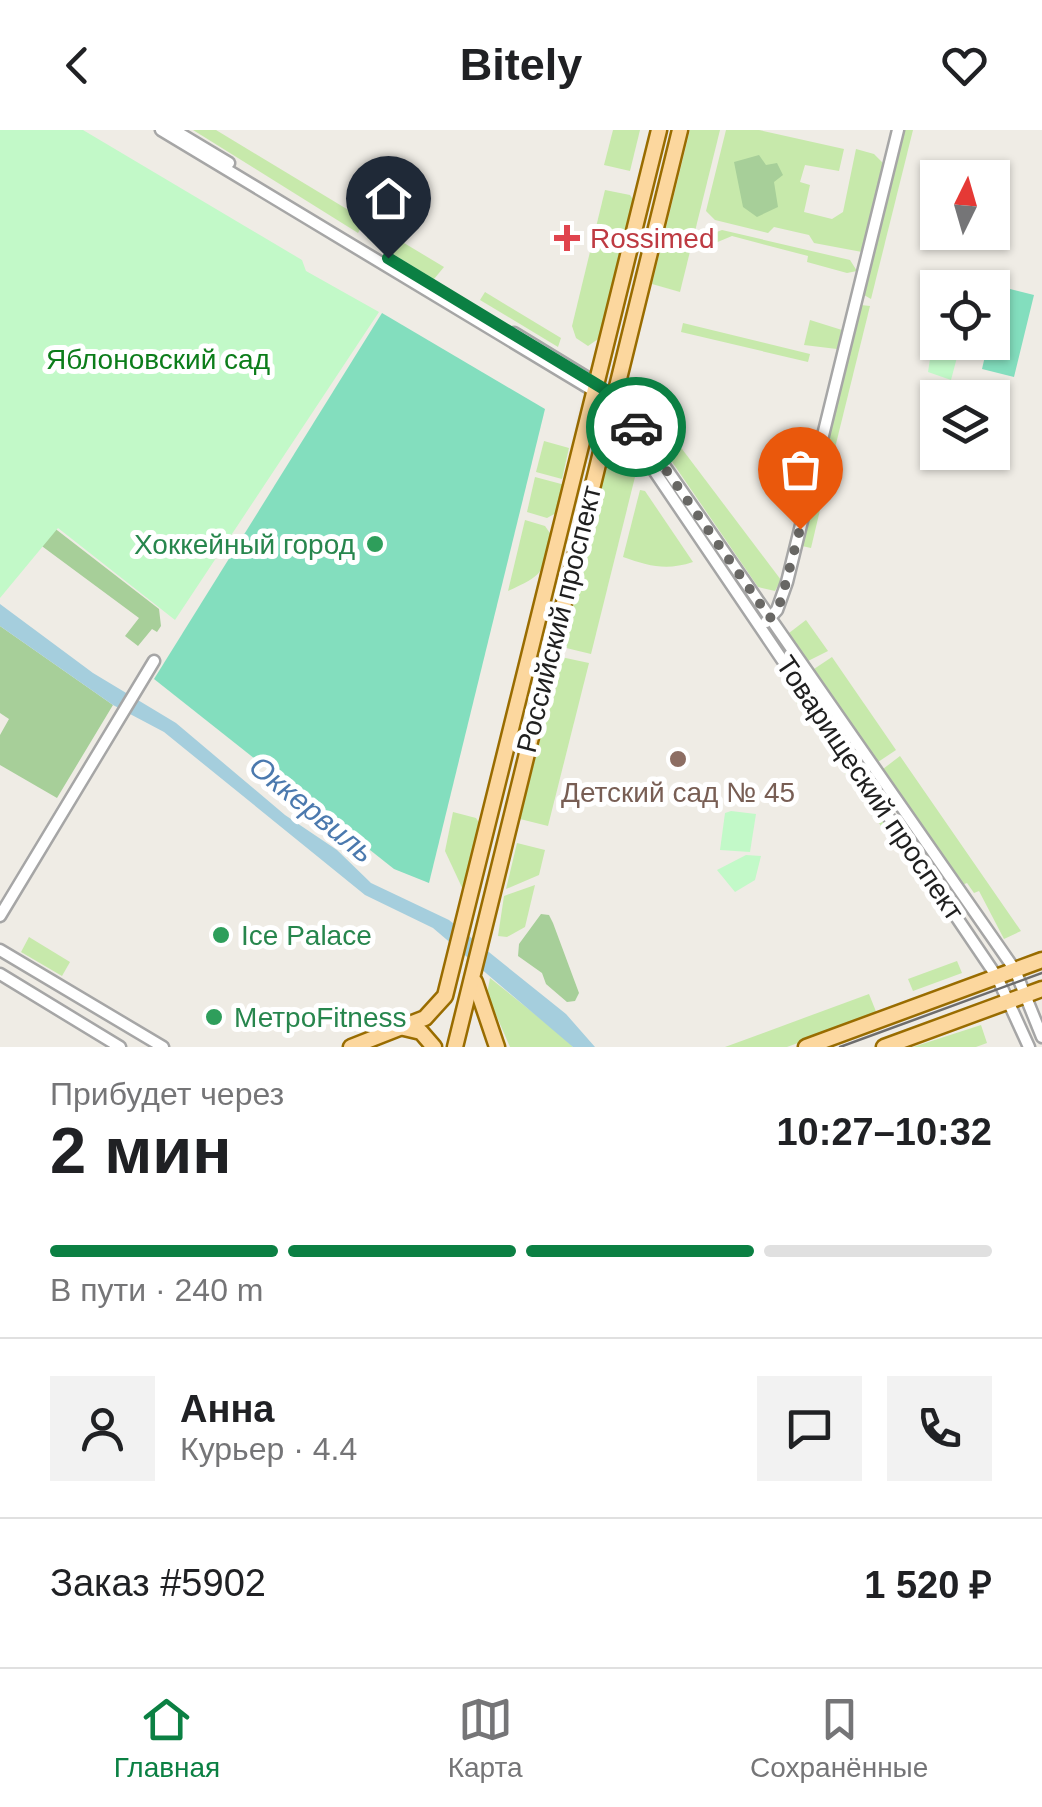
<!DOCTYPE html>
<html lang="ru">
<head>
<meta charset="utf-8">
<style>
  :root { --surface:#fff; --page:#f2f2f2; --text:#202124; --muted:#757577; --line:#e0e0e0; --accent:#0b8043 }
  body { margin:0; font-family:Arial,sans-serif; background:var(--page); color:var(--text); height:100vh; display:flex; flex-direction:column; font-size:38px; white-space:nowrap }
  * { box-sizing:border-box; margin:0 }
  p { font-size:32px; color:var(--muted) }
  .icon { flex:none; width:55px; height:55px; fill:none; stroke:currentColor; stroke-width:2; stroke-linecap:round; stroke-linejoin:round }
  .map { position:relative; height:917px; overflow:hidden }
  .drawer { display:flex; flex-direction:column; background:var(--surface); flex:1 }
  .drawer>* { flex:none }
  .needle { width:65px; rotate:5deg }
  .controls { position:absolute; left:920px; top:30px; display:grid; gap:20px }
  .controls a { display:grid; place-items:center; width:90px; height:90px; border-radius:0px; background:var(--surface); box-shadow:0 2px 8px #0004; font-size:50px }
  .pin { position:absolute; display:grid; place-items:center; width:85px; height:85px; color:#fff; margin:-102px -42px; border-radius:50% 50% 50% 0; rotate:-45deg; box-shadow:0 0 10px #0007 }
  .pin .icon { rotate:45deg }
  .courier { position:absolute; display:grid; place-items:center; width:100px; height:100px; margin:-50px; border:8px solid #0b8043; border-radius:50%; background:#fff; color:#222; box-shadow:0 2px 12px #0007 }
  .summary em { font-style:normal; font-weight:700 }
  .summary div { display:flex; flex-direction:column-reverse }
  .summary { display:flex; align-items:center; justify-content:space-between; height:170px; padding:0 50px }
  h1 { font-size:65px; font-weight:700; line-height:75px }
  .bar { display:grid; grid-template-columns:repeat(4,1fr); gap:15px 10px; align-content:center; height:120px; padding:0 50px }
  .bar i { height:12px; border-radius:8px; background:var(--line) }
  .bar .selected { background:var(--accent) }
  .bar p { grid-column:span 4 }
  .line { display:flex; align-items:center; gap:25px; padding:0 50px; border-top:2px solid var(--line) }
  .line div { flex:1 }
  .round { display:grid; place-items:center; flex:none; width:105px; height:105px; border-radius:0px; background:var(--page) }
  header { display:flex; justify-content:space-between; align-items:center; height:130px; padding:0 50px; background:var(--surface); font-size:45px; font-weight:700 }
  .tab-bar { display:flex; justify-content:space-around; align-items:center; height:140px; border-top:2px solid var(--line); background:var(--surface); font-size:28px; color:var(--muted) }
  .tab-bar a { display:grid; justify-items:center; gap:5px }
  .tab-bar .selected { color:var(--accent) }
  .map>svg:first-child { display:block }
  .grass { fill:#c7e9ab }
  .forest { fill:#a7cf99 }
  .park { fill:#c2f9c8 }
  .pitch { fill:#83debe }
  .water { fill:#a5cedd }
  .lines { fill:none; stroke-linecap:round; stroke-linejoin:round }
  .minor-casing { stroke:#a6a6a6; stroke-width:15 }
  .major-casing { stroke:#996c00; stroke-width:19 }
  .minor { stroke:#fff; stroke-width:10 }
  .major { stroke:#fcd79e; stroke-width:14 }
  .tram { stroke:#6d6d6d; stroke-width:2.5 }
  .done { stroke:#686764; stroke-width:10; stroke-dasharray:0 18 }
  .route { stroke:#0b8043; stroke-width:12 }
  .health-dot { fill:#e0444e; stroke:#fff; stroke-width:4 }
  .leisure-dot { fill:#2e9e5b; stroke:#fff; stroke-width:4 }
  .education-dot { fill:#8d6e63; stroke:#fff; stroke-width:4 }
  .labels { text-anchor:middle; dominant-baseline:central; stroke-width:10; stroke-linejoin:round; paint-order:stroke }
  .health-label { font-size:28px; fill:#be3a42; stroke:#fff; text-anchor:start }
  .park-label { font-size:28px; fill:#0c7d1a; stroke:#fff }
  .leisure-label { font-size:28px; fill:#27864d; stroke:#fff; text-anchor:start }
  .street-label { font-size:28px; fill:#1f1f1f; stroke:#fff }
  .education-label { font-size:28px; fill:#785e54; stroke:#fff }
  .water-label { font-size:30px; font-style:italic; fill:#4b79ae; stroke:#fff }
</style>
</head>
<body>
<header><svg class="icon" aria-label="back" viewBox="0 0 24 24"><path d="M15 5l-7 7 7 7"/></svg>Bitely<svg class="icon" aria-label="heart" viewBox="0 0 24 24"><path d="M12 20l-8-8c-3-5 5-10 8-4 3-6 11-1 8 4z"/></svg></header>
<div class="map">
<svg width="1042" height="917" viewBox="0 0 1042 917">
  <rect width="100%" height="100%" fill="#efece5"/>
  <g class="grass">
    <polygon points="193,0 216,0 365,90 358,103"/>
    <polygon points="613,0 640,0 630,41 604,35"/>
    <polygon points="690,0 720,0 680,162 652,154"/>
    <polygon points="726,0 759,0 844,19 839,41 805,35 800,52 810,55 804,82 832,89 843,82 856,19 874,24 883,33 862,122 814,113 809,105 774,97 768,103 715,90 706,81"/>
    <polygon points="904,0 913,0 871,169 864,165"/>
    <polygon points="605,60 630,65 634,71 601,207 588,216 576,208 572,196"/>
    <polygon points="374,95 444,137 434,149 367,108"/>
    <polygon points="722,100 850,130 857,141 847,143 807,132 808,126 732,106 708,116 714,103"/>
    <polygon points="485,162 561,208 558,217 480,170"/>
    <polygon points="861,175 870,176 831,334 824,326"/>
    <polygon points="810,190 842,200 837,219 804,215"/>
    <polygon points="683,193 810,224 808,232 681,202"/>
    <polygon points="656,303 673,307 781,450 775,461 758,457 655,307"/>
    <polygon points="544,311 569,318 562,349 536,342"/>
    <polygon points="607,331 635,347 591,524 562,517"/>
    <polygon points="829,342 811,418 802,416 819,345"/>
    <polygon points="535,347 565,355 558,382 547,388 527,382"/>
    <path d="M640,360l5,1 48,71c-27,9 -44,4 -70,-5z"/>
    <path d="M525,390l20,6 7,10c-9,38 -9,39 -44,55z"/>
    <polygon points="806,490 828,521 808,531 789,503"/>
    <polygon points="561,527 589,533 548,696 520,689"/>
    <polygon points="832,527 896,620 878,632 814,539"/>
    <polygon points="789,554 892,704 890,709 785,556"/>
    <polygon points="900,626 1021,801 1004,809 979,761 974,763 967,753 962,755 883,639"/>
    <polygon points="453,682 476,688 481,696 465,764 445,721"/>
    <polygon points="517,713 545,720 539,745 506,759"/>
    <polygon points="535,755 525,797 507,807 498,806 504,766"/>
    <polygon points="29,807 70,832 62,846 21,822"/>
    <polygon points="957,831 962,843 913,861 908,849"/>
    <polygon points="490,848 567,910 573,917 510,917 487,864"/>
    <polygon points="869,864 877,884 787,917 725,917"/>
    <polygon points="981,895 987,913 976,917 913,917"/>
  </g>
  <g class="forest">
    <polygon points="759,25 766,35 777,33 783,45 774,52 778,77 757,87 743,77 734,32"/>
    <polygon points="0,356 159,479 161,496 157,502 152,499 138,516 125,506 139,488 35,411"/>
    <polygon points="0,496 113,575 57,668 0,635 0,605 9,589 0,583"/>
    <polygon points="541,784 549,785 553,793 579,863 575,871 567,872 546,854 542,843 518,826 519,814"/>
  </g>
  <g class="park">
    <polygon points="0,0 83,0 302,130 306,141 379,182 175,490 58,398 0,468"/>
    <polygon points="933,210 960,216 951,250 928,242"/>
    <polygon points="731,681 756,684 750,722 720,720 725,683"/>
    <polygon points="746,725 761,726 755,750 735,762 717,740"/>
  </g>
  <g class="pitch">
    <polygon points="1002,157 1034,165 1014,247 982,239 988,213 992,212"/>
    <polygon points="382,183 545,279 429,753 394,739 154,549"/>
  </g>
  <polygon class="water" points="0,474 93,543 176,593 285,685 337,720 371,753 449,790 566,884 595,917 573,917 433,798 365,765 164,602 113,575 0,496"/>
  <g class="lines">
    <g class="minor-casing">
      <g id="minor">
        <polyline points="161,0 594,261"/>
        <polyline points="174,0 229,33"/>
        <polyline points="514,203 596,253"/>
        <polyline points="615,265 1015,840 1042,907"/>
        <polyline points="611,277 997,847 1029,917"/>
        <polyline points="601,327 616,320 644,331"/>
        <polyline points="766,492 777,480 787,452 898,0"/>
        <polyline points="0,786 154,531"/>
        <polyline points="0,820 163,917"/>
        <polyline points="0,844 120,917"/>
      </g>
    </g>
    <g class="major-casing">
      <g id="major">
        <polyline points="475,852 497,917"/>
        <polyline points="404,898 421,902 434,917"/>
        <polyline points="351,917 425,888 445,866 659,0"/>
        <polyline points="455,917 680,0"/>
        <polyline points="806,917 1042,830"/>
        <polyline points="884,917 1042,859"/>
      </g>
    </g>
    <use href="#minor" class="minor"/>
    <use href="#major" class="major"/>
    <polyline class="tram" points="840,917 1042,843"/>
  </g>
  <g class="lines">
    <polyline class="done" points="636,297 770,488 781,471 800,399"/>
    <polyline class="route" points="388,128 614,265 636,297"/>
  </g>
  <path class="health-dot" d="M562 93h10v10h10v10h-10v10h-10v-10h-10v-10h10z"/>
  <g class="leisure-dot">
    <circle cx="375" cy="414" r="10"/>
    <circle cx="221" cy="805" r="10"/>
    <circle cx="214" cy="887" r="10"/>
  </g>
  <circle class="education-dot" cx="678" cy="629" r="10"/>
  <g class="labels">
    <g class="health-label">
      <text x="590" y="108">Rossimed</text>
    </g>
    <g class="park-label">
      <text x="158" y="229">Яблоновский сад</text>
    </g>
    <g class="leisure-label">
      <text x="355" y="414" text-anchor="end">Хоккейный город</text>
      <text x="241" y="805">Ice Palace</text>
      <text x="234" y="887">МетроFitness</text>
    </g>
    <g class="street-label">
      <text transform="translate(559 489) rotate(-76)">Российский проспект</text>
      <text transform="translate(870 658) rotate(56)">Товарищеский проспект</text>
    </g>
    <g class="education-label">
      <text x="678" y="662">Детский сад № 45</text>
    </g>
    <g class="water-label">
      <text transform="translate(312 679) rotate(39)">Оккервиль</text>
    </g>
  </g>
</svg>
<div class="controls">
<a><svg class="needle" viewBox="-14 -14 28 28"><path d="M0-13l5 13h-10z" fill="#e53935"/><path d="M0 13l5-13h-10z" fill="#757577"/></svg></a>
<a><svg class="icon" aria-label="locate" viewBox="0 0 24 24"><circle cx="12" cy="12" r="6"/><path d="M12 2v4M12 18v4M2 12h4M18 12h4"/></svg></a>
<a><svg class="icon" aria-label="layers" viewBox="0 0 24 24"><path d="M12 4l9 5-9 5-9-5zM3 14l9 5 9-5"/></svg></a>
</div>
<div class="pin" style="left:800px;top:399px;background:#ea580c"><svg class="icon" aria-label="bag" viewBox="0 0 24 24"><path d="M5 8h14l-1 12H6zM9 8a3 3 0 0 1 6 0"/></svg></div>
<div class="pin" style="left:388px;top:128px;background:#1f2937"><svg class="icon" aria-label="home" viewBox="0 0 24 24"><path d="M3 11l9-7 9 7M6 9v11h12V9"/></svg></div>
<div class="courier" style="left:636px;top:297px"><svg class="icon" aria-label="car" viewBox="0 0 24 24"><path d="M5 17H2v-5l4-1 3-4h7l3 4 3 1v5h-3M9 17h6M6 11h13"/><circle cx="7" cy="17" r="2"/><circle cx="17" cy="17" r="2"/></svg></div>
</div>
<section class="drawer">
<div class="summary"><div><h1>2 мин</h1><p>Прибудет через</p></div><em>10:27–10:32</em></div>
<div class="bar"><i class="selected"></i><i class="selected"></i><i class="selected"></i><i></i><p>В пути · 240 m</p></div>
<div class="line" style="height:180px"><a class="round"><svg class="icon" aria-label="person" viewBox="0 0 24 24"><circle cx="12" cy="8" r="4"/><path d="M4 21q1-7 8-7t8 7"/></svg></a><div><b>Анна</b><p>Курьер · 4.4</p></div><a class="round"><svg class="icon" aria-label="chat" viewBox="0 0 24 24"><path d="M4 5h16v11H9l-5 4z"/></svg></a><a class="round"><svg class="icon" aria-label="phone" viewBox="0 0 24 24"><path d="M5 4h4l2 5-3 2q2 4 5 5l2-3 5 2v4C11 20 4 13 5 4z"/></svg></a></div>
<div class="line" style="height:130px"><div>Заказ #5902</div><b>1 520 ₽</b></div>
</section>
<nav class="tab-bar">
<a class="selected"><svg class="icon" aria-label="home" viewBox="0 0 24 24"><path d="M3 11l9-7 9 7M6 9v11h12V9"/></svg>Главная</a>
<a><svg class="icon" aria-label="map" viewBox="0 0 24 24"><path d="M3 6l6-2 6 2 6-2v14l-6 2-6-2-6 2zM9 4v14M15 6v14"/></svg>Карта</a>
<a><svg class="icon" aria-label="saved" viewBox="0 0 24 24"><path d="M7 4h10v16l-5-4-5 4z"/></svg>Сохранённые</a>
</nav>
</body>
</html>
